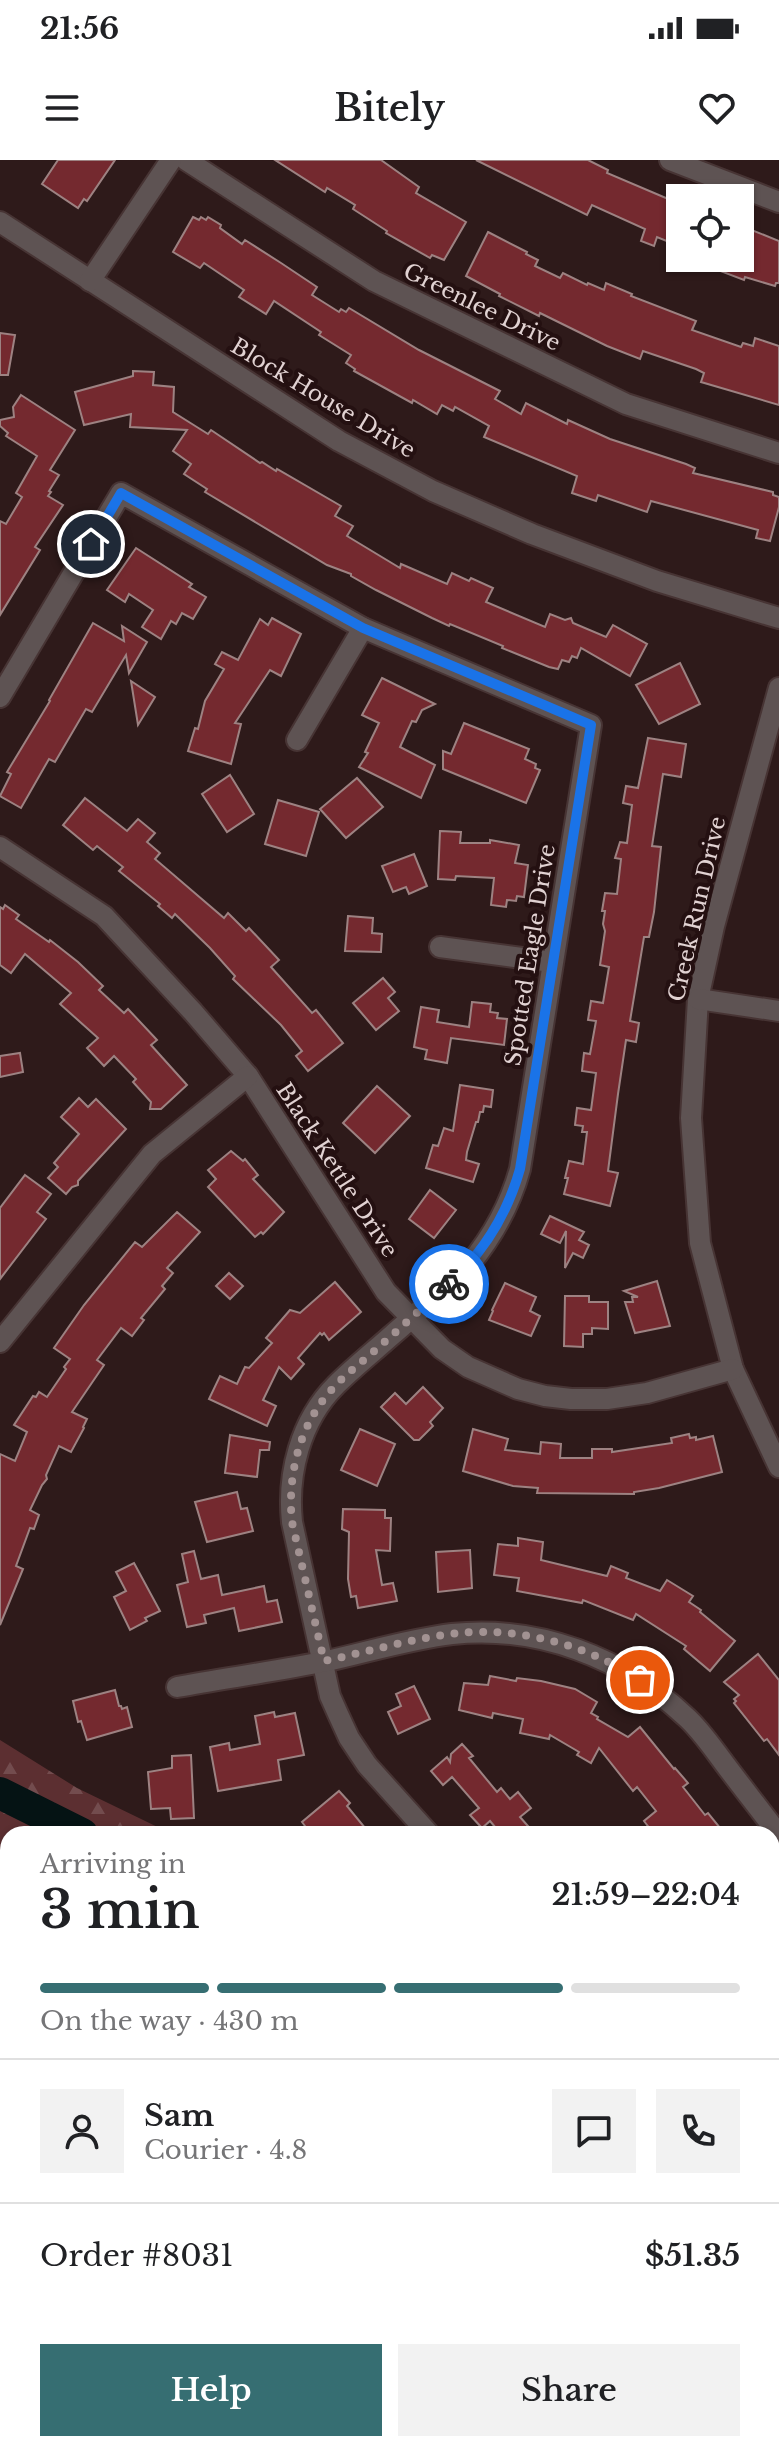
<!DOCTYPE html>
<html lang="en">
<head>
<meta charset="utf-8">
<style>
  :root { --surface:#fff; --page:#f2f2f2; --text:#202124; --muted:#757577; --line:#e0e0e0; --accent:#366e72 }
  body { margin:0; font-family:"Libre Baskerville",serif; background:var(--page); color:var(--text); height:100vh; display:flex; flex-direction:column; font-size:30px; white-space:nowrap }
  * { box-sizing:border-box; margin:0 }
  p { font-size:26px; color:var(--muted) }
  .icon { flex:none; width:44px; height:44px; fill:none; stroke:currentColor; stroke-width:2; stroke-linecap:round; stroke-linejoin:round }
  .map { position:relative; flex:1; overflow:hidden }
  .details { position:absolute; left:0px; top:1666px; width:780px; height:626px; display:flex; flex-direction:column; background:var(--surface); border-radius:24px 24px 0 0; box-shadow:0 2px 6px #0004 }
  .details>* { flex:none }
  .buttons { position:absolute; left:666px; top:24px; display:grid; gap:16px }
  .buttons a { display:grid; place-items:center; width:88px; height:88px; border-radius:0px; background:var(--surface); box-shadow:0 2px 6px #0004; font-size:40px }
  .pin { position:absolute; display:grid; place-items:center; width:68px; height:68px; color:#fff; margin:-34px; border:4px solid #fff; border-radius:50%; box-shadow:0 2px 8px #0007 }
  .courier { position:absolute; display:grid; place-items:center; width:80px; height:80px; margin:-40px; border:6px solid #1a73e8; border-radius:50%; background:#fff; color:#222; box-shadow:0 2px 10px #0007 }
  .summary em { font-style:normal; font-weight:600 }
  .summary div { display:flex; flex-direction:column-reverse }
  .summary { display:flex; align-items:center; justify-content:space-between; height:136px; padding:0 40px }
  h1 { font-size:52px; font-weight:600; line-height:60px }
  .bar { display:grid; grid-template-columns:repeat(4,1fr); gap:12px 8px; align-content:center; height:96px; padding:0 40px }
  .bar i { height:10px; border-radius:6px; background:var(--line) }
  .bar .active { background:var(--accent) }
  .bar p { grid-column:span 4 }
  .line { display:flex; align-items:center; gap:20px; padding:0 40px; border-top:2px solid var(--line) }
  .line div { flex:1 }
  .round { display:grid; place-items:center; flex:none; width:84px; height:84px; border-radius:0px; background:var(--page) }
  .cta { display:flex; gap:16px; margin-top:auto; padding:16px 40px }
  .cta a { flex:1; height:92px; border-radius:0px; background:var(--accent); color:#fff; font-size:32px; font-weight:600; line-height:92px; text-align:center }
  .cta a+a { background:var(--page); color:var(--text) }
  .status { display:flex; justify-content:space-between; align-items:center; height:56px; padding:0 40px; background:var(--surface); direction:ltr }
  .status svg { height:22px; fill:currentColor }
  header { display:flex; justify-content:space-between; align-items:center; height:104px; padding:0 40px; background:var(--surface); font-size:36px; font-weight:600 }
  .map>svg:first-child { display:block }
  .forest { fill:url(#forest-firs) }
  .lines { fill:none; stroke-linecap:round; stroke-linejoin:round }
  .stream { stroke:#051314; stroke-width:5 }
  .river { stroke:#051314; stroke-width:32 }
  .building { fill:#74292f; stroke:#9d8282; stroke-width:2 }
  .minor-casing { stroke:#473434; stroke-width:24 }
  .minor { stroke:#5e5353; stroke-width:20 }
  .done { stroke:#a29292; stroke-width:8; stroke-dasharray:0 14.4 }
  .route { stroke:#1a73e8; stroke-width:10 }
  .labels { text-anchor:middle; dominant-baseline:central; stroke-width:8; stroke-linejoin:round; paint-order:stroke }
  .street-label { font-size:22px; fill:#e1d2d2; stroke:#241011 }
</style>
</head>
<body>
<div class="status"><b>21:56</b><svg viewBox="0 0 49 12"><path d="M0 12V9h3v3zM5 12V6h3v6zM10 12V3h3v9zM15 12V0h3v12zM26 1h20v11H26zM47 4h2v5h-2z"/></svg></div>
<header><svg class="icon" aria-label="menu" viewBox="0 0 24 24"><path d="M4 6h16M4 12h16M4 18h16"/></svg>Bitely<svg class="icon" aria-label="heart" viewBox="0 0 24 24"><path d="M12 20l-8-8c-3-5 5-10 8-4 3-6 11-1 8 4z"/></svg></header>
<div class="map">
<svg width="779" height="2291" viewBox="0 0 779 2291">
  <defs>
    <pattern id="forest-firs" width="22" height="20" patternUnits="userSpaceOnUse" patternTransform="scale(2)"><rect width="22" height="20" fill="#5c2f31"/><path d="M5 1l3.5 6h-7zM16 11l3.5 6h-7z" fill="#734c4e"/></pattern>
  </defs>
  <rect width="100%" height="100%" fill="#2e1a1a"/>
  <g class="forest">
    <polygon points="0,1580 77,1628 172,1674 8,1674 8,1709 0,1707"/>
    <polygon points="772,2213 779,2217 779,2291 610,2291 587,2284 772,2284"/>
    <polygon points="300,2284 423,2284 424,2291 300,2291"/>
  </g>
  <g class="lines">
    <polyline class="stream" points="772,2280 779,2282"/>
    <g class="river">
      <polyline points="0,1633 82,1674"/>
      <polyline points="315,2291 315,2284"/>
    </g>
  </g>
  <g class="building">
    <polygon points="58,0 115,0 87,41 84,39 78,48 42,24"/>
    <polygon points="275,0 381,0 419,27 416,33 466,62 444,100 432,95 430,98 386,73 387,71 353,49 355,45 327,28 325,32"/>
    <polygon points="476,0 588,0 608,10 607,13 680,44 680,81 671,78 669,82 657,77 654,86 641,81 645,69 592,45 587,55"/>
    <polygon points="193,57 199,60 201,57 206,60 208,57 221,65 220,68 242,84 245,80 281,103 317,127 312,135 339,152 341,149 346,152 349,148 419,190 500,231 495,239 521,254 526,243 567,264 568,260 610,279 686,304 695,308 693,313 773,332 773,335 779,337 779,347 770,381 756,378 758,370 651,341 647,352 598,335 596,341 572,333 577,316 484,277 489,266 455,247 453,251 442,245 437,254 413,240 412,243 354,211 355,209 346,203 351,195 319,175 321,172 274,141 266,154 239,137 244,130 204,103 200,108 173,92"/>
    <polygon points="744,67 779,81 779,123 776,123 775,126 745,117 744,120 715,109 719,98 740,98 740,77"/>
    <polygon points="488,72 527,92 526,94 538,100 535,106 560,118 563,113 587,125 588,123 604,130 606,123 632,134 631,136 696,161 692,170 741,187 743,183 753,186 755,178 779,186 779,245 701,222 704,213 696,209 643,191 640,199 607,186 540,153 539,156 499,136 500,134 466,116"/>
    <polygon points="0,173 15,175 8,215 0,215"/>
    <polygon points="133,211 154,212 153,225 174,227 173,252 208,274 211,270 260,303 262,302 276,311 277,309 341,346 335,356 353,366 347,376 400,408 401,404 447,424 452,413 469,421 471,418 493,428 486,442 545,467 550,454 565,460 571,458 573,463 606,477 613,465 647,484 630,516 581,488 577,498 572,496 569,502 562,500 558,509 549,507 502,488 503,486 450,464 449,466 432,458 376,430 351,416 351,414 327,405 205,332 207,329 184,314 191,304 173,291 187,270 130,267 131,254 84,265 75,232 133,216"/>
    <polygon points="21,235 75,270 50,310 59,315 49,331 51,332 48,336 63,345 35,387 40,390 0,455 0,361 6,364 22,337 16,333 37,296 6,276 8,273 0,266 0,260 14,257 13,247"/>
    <polygon points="136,388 192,424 189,427 206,437 193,459 182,453 176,464 171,461 161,479 142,467 153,450 129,434 125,442 107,430"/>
    <polygon points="272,458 301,474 281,516 270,510 235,563 241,564 231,604 188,591 195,568 198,569 205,541 224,509 215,504 222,492 238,500 260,459 268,465"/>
    <polygon points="93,463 124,481 122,466 147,482 129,513 126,495 92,552 86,549 55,602 49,599 21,648 0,636 11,614 7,612 50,541 49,540"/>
    <polygon points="680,503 700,544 659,564 636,525"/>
    <polygon points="382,518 435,544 422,550 416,562 412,561 400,587 435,605 421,638 359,607 368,593 365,592 379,563 362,555"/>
    <polygon points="131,521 155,537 138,565"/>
    <polygon points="464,563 529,589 525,599 536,604 535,608 540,610 526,643 443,609 443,591 451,594"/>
    <polygon points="648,578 686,584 681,617 663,614 652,686 661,687 654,752 649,777 644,777 630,861 639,863 636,882 626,880 618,934 608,1011 618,1013 610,1046 564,1034 568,1018 565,1018 569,1001 583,1004 587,972 582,972 583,966 575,965 577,948 591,950 596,913 582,911 584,893 590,894 596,861 588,860 591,841 603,843 609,807 600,805 605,771 603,764 605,751 602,751 605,733 617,734 621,699 615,698 620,682 627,683 632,645 623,643 626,626 638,628"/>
    <polygon points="230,615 254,654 227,672 202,634"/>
    <polygon points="357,618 383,647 346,678 320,649"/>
    <polygon points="85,638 127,671 138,659 155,673 147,682 160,693 155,699 224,758 228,753 246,771 249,768 279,800 271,807 312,853 316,850 343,883 308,911 296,896 302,891 281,865 233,819 235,816 210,788 175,754 172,758 158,746 160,744 119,711 123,707 97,686 93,690 63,665"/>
    <polygon points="278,640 319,652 306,696 265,684"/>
    <polygon points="440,671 461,672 460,683 490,683 490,680 519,685 515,703 528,705 524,737 517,736 516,741 507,740 506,747 491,745 494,718 456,716 455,720 438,719"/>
    <polygon points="414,694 427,726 409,734 406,727 393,732 382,706"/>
    <polygon points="5,745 19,755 16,759 49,782 50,780 78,802 103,826 99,830 124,853 128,849 157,880 151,885 187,925 161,949 150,949 151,942 133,922 136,919 114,896 104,906 87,888 98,878 60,844 71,833 25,794 11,813 0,805 0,747 3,749"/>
    <polygon points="348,756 373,758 372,773 382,774 381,792 345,791"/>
    <polygon points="383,818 395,832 388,838 399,851 376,870 353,843"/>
    <polygon points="472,842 491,844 490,852 498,853 497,858 507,859 504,885 451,878 447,903 425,899 427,890 414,887 421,847 439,850 437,862 469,867"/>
    <polygon points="20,893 23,912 0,917 0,896"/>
    <polygon points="460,925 493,930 491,947 484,946 483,952 480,952 478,962 476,962 467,992 466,1000 479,1004 473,1022 426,1008 433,985 438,986 444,968 453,971"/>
    <polygon points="377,926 410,956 375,993 343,963"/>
    <polygon points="79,938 88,947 96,939 126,969 78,1021 78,1025 72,1027 66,1034 48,1018 58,1007 54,1003 79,974 61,957"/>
    <polygon points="231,991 243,1001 245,999 258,1015 253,1019 284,1052 263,1074 261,1072 255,1077 208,1027 216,1019 208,1010"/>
    <polygon points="25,1015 51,1034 37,1052 46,1059 0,1119 0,1048"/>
    <polygon points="430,1030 456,1050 434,1078 409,1059"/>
    <polygon points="177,1052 200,1072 167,1108 173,1113 162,1126 165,1129 141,1158 144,1160 132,1176 121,1168 97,1200 104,1205 72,1252 87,1259 83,1267 84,1268 71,1292 59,1286 46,1315 47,1319 42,1325 30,1350 39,1355 34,1369 30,1368 16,1406 23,1409 0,1465 0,1294 15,1301 27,1272 14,1265 33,1236 36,1237 39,1232 47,1237 66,1209 64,1207 70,1199 54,1188 84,1145 135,1082 142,1087"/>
    <polygon points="550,1056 584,1072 579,1080 589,1085 583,1098 573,1093 565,1108 566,1071 560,1083 541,1074"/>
    <polygon points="229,1113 243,1126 230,1139 216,1126"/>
    <polygon points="657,1121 670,1166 635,1173 625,1142 633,1142 632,1137 638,1137 624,1131"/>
    <polygon points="335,1122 361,1152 329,1180 324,1173 322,1175 320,1173 298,1198 304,1204 291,1219 279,1207 263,1240 276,1246 267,1266 209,1239 220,1216 237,1224 245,1207 249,1208 272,1183 266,1178 290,1150 300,1153"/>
    <polygon points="505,1123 536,1137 530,1151 540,1156 531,1176 489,1160 493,1151 492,1150"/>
    <polygon points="565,1136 589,1136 589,1142 608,1142 608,1169 592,1168 592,1174 583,1174 583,1187 564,1186"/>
    <polygon points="423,1227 443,1248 430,1262 433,1266 419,1280 414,1280 381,1247 395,1233 406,1244"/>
    <polygon points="360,1269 395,1284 377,1326 341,1310"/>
    <polygon points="473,1269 508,1279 505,1290 540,1294 541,1282 561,1284 560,1298 592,1298 592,1289 612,1289 612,1292 672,1283 671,1278 689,1274 690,1278 696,1277 696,1280 713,1276 722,1312 659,1328 634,1332 634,1334 537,1333 538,1328 513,1326 463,1311"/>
    <polygon points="230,1275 270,1282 269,1290 260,1290 257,1317 225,1313"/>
    <polygon points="237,1332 241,1349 247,1348 253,1371 207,1382 195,1342"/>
    <polygon points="343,1349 385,1350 385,1358 391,1358 390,1391 376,1390 382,1425 393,1423 397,1441 358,1448 356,1436 351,1437 348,1419 349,1372 342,1369"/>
    <polygon points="518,1378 543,1382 541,1400 607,1416 611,1406 628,1413 626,1418 660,1431 667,1420 693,1436 689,1442 701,1450 700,1452 735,1481 710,1511 684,1489 686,1486 636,1454 633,1460 583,1440 582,1443 517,1431 519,1418 494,1415 498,1384 518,1386"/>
    <polygon points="470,1390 472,1428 438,1432 436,1392"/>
    <polygon points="194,1391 201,1419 218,1415 222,1435 264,1426 267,1442 277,1440 282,1462 239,1471 234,1448 204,1455 206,1463 187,1467 177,1425 188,1422 182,1394"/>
    <polygon points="134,1403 160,1451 145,1458 147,1461 130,1470 114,1437 126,1431 116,1412"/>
    <polygon points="758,1494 779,1520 779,1595 767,1579 764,1581 734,1543 736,1541 734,1539 739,1535 724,1522"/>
    <polygon points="490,1516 516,1521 517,1518 541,1521 575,1529 597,1542 591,1553 598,1557 597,1559 628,1577 640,1567 674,1609 675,1608 688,1623 683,1627 705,1655 708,1653 725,1674 654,1674 644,1661 656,1651 637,1627 633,1631 599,1588 591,1603 577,1595 579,1592 550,1575 549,1579 520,1573 523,1559 493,1553 492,1558 459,1550 464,1523 488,1525"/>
    <polygon points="414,1526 430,1559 398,1574 388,1552 401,1546 396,1534"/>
    <polygon points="115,1530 119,1546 121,1546 122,1549 127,1547 132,1567 87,1580 81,1561 78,1562 73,1541"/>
    <polygon points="274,1552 275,1557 295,1553 304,1595 278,1600 281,1620 218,1631 210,1587 229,1583 230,1590 260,1584 255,1556"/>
    <polygon points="462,1584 473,1596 469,1598 497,1632 501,1628 510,1639 518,1632 531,1648 520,1657 535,1674 501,1674 490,1661 482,1668 470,1655 479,1648 452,1617 443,1625 431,1611 447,1597 450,1602 451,1594"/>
    <polygon points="191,1595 194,1658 171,1659 170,1648 151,1649 148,1612 172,1608 172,1596"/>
    <polygon points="339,1631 350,1643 347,1646 370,1674 296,1674 305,1666 302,1662"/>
  </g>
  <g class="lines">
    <g class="minor-casing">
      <g id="minor">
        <polyline points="186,0 374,121 626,244 779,293"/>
        <polyline points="670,0 779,42"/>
        <polyline points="0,62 339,281 433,331 532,374 657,421 779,458"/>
        <polyline points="90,121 171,0"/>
        <polyline points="779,528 714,766 698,839 691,958 700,1083 733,1209 779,1307"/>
        <path d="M0,537l121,-204 242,135 228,97 -71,444c-10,36 -27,67 -51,96 -26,24 -51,48 -78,71 -18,16 -38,32 -55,49 -36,36 -49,89 -44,137l38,174 8,18 11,24 18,27 62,69"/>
        <polyline points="297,580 363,468"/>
        <polyline points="0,687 104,756 193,852 248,916 386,1132 442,1189 468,1207 518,1229 545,1236 571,1239 607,1239 647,1233 733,1209"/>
        <polyline points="440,787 552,802"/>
        <polyline points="698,839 779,851"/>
        <polyline points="0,1182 152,994 248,916"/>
        <path d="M177,1527c50,-9 100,-16 150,-26 41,-9 83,-22 125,-27 86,-9 170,23 233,82 15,13 27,31 39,47 18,24 37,48 55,72"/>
        <polyline points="0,1831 8,1834"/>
        <polyline points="0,1933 8,1916"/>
        <polyline points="772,2063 779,2071"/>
        <polyline points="147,2291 154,2284"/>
      </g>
    </g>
    <use href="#minor" class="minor"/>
  </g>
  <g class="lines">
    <path class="done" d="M449,1124c-23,20 -45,41 -68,61 -15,14 -32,26 -46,41 -35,36 -48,88 -43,136l32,139c49,-10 115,-31 164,-29 54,1 108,19 152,48"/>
    <path class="route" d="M91,384l30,-51 242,135 228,97 -71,444c-13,46 -36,83 -71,115"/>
  </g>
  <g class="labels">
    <g class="street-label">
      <text transform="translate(482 147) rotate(26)">Greenlee Drive</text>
      <text transform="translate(323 238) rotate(31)">Block House Drive</text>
      <text transform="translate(697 749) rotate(-77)">Creek Run Drive</text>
      <text transform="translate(530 795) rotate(-81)">Spotted Eagle Drive</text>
      <text transform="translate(337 1010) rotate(57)">Black Kettle Drive</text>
    </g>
  </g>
</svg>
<div class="buttons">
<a><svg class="icon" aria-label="locate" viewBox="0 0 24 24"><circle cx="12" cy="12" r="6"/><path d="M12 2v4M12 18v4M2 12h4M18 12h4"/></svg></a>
</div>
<div class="pin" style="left:640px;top:1520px;background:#ea580c"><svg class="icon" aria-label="bag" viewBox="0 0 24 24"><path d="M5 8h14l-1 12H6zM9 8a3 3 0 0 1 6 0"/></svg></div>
<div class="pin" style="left:91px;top:384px;background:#1f2937"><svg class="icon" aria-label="home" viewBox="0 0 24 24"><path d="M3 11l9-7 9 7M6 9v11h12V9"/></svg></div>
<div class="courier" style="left:449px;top:1124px"><svg class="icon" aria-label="bike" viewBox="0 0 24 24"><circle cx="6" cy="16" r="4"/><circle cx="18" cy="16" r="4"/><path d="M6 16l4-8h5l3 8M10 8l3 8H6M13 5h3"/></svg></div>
<section class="details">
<div class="summary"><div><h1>3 min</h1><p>Arriving in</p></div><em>21:59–22:04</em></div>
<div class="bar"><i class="active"></i><i class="active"></i><i class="active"></i><i></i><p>On the way · 430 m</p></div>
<div class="line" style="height:144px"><a class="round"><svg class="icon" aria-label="person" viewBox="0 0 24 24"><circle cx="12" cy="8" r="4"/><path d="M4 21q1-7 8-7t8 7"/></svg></a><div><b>Sam</b><p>Courier · 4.8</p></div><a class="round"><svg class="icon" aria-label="chat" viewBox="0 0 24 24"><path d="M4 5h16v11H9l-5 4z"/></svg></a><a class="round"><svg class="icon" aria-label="phone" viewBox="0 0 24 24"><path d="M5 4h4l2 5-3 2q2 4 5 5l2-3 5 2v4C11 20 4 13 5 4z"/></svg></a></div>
<div class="line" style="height:104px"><div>Order #8031</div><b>$51.35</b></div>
<div class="cta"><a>Help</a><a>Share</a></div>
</section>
</div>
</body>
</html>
